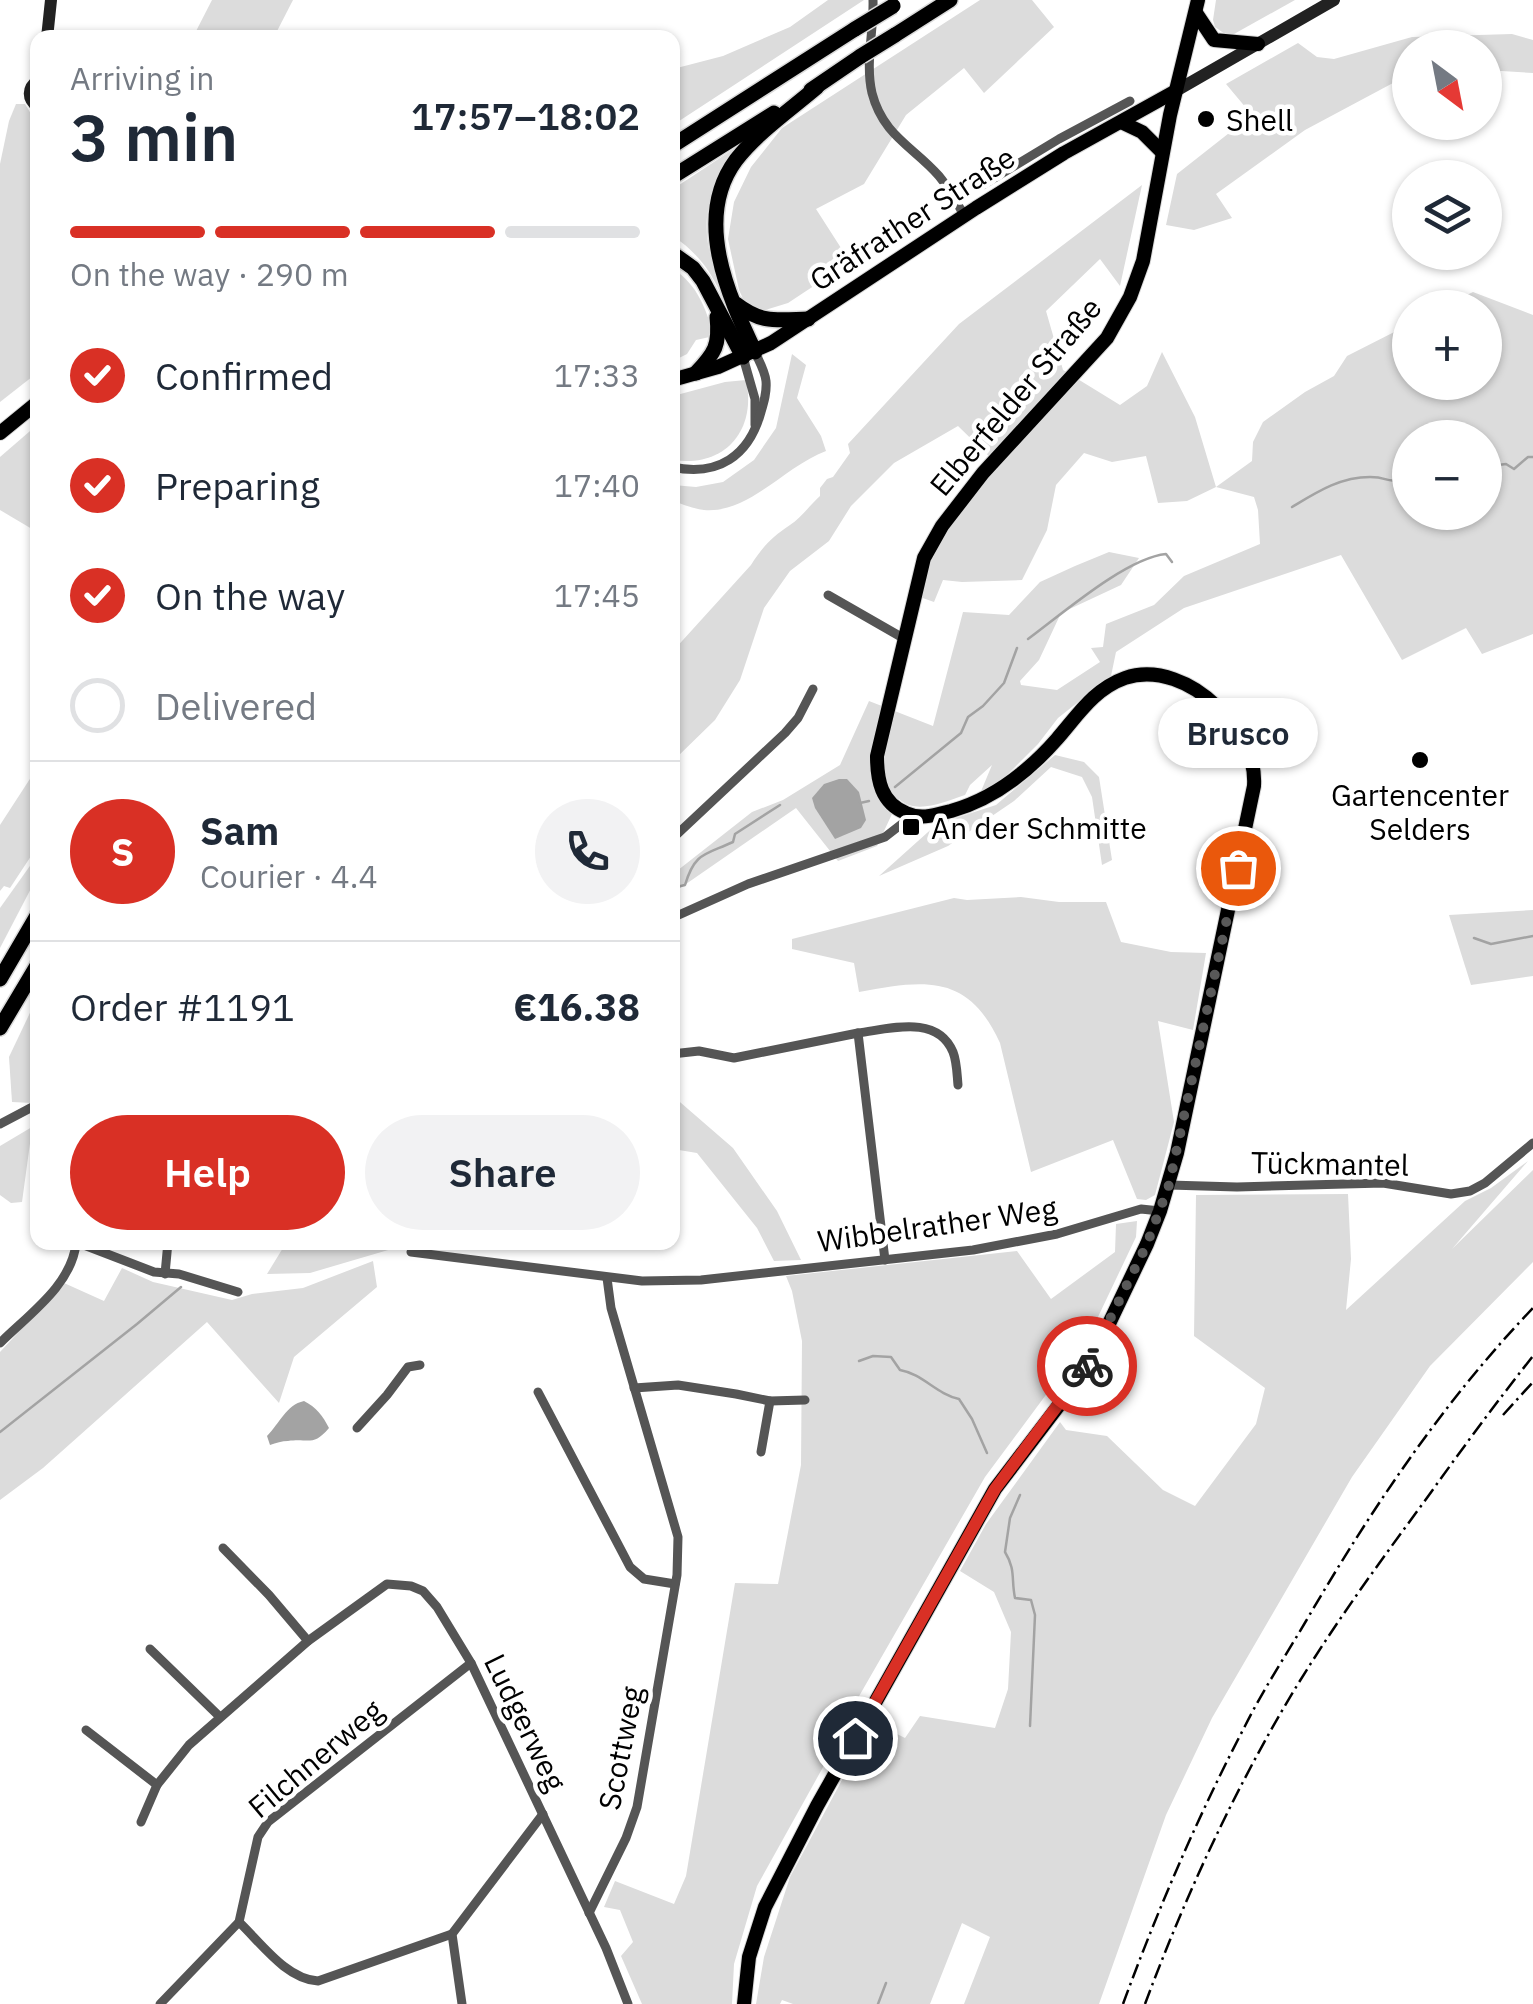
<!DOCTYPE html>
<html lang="en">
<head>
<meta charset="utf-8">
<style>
  :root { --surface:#fff; --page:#f2f2f3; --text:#1f2937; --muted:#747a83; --line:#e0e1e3; --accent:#d93025 }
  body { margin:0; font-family:"IBM Plex Sans",sans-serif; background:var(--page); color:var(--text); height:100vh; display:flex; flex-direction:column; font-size:38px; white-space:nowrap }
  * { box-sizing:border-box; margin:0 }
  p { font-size:32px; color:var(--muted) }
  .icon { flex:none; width:55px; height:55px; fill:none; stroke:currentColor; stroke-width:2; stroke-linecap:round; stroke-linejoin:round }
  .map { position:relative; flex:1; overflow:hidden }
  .drawer { position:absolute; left:30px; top:30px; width:650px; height:1220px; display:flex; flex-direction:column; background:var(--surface); border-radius:20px; box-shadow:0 2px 8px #0004 }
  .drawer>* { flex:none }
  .needle { width:65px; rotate:148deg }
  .controls { position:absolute; left:1392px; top:30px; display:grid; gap:20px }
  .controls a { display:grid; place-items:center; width:110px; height:110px; border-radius:50%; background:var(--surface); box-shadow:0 2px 8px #0004; font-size:50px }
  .pin { position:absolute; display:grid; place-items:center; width:85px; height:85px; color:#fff; margin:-42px; border:5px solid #fff; border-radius:50%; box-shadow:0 2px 10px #0007 }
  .courier { position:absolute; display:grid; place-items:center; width:100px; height:100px; margin:-50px; border:8px solid #d93025; border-radius:50%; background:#fff; color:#222; box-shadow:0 2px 12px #0007 }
  .bubble { position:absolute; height:70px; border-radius:35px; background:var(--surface); box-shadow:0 2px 8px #0004; font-size:32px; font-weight:600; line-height:70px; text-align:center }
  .headline em { font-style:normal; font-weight:600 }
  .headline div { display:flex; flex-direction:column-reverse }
  .headline { display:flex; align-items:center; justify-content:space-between; height:170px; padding:0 40px }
  h1 { font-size:65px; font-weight:600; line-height:75px }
  .bar { display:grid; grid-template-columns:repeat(4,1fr); gap:15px 10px; align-content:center; height:120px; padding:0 40px }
  .bar i { height:12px; border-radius:8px; background:var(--line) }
  .bar .on { background:var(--accent) }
  .bar p { grid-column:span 4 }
  .line { display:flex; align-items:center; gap:25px; padding:0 40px; border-top:2px solid var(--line) }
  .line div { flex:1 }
  .round { display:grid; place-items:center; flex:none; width:105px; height:105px; border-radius:52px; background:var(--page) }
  ol { padding:0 40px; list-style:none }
  li { display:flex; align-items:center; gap:30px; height:110px }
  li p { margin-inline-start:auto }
  li .icon { padding:10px; border-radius:50%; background:var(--accent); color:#fff; stroke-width:4 }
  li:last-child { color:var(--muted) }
  li i { width:55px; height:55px; border:5px solid var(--line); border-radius:50% }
  .cta { display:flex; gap:20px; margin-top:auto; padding:20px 40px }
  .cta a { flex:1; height:115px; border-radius:60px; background:var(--accent); color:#fff; font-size:40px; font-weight:600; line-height:115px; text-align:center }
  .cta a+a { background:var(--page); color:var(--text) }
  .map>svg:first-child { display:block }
  .green { fill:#dcdcdc; fill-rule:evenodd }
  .water { fill:#a3a3a3 }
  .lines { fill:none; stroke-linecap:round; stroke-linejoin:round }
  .stream { stroke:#a3a3a3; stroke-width:2.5 }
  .primary-casing { stroke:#dbdbdb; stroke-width:16 }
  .motorway-casing { stroke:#dbdbdb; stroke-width:18 }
  .minor { stroke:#555; stroke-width:9 }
  .secondary { stroke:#222; stroke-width:12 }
  .primary { stroke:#000; stroke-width:14 }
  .motorway { stroke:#000; stroke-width:15 }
  .rail { stroke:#000; stroke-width:2.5; stroke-dasharray:15 5 2.5 5; stroke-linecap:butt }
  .motorway-bridge-casing { stroke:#dbdbdb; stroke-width:18; stroke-linecap:butt }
  .motorway-bridge { stroke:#000; stroke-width:15 }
  .done { stroke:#595959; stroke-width:10; stroke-dasharray:0 18 }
  .route { stroke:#d93025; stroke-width:12 }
  .poi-dot { fill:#000; stroke:#fff; stroke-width:4 }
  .labels { text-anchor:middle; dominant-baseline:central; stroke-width:9; stroke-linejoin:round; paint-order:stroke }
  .poi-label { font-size:30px; fill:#000; stroke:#fff; text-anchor:start }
  .street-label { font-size:30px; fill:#000; stroke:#fff }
</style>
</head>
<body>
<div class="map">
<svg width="1533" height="2004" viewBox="0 0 1533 2004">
  <rect width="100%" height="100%" fill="#fff"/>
  <g class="green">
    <polygon points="212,0 293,0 274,37 193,37"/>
    <polygon points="828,0 864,0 673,125 673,69 723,56 790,27"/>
    <polygon points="980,0 1032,0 1054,27 984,93 964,68 906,115 864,184 816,209 850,262 788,303 759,312 746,305 739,290 728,239 734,202 751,167 782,128"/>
    <polygon points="1216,0 1295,0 1234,34 1225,34 1215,27 1213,20"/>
    <polygon points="1512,34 1533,40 1533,73 1485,70 1485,48 1410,48 1410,80 1393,83 1305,130 1216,194 1232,218 1194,230 1166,225 1177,174 1252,115 1226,84 1298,43 1317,57 1334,59 1412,37"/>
    <polygon points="16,104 25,104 36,122 37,135 37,373 0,402 0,164 9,121"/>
    <path d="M735,148c-48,75 -27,107 4,182h-3c-17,-41 -25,-68 -63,-94v-47z"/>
    <path d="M1142,185l-22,101 -20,-27 -54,52 17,59 57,35 27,-19 15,-34 33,65 21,70 36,-26 1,-19 10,-20 42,-30 29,-16 13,-20 63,-32v58h75v-74l-43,-1 31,-15 60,23v319l-51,20 -16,-26 -64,32 -61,-105 -157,53 -68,44 -5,24 -53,42 -20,26 -31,31 -28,21 13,-31 -22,20 -5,10c-21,7 -49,20 -66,4l-22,47 -39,15 -42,-53 -123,85v-19l79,-62 31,-12 57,-35 29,-64 64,25 30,-114 46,3 31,-33 35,-16 34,-14 30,6 -18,27 -60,28 -22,47 -19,21 1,4 36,5 43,-28 -9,-14 12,-1 3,-23 48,-19 30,-29 76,-32 -2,-34 -4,-13 -38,-10 -29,14 -29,2 -12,-47 -34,6 -28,-9 -28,32 -9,45 -25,50 -60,2 -19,-2 -9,22 -17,-6 12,-40 68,-92 -39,-38 -64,37 -43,43 -22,35 -39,30 -26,37 -24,72 -25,40 -42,41v-110l78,-86c12,-19 21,-28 39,-40 11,-7 20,-20 30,-29v-8l7,-9 6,-2 17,-24 -2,-9 111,-120zM1410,438h75v74h-75z"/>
    <path d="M673,269c25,16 33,40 41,67l-18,4 -9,14 -14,7z"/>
    <path d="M792,354l14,11 -9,33 24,38 5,15c-41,15 -77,63 -122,59 -10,-1 -22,-6 -31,-9v-16l23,2 27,-5 31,-22 22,-32z"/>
    <path d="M746,380c11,50 -21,88 -73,80v-64l52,-14z"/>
    <polygon points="37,425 37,532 0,510 0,457"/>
    <polygon points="1055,755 1084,762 1099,777 1112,860 1102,865 1092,797 1082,777 1051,767 1014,801 948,846 879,876 937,824 996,805"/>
    <polygon points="37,768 37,847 10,888 4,886 0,891 0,825"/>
    <polygon points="37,856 37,877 0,948 0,908"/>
    <path d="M1021,897l38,5h47l15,40 50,10 35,1 -13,77 -35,-9 16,101 -19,73 -9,5 -9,-1 -24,-59 -82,32 -31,-129c-32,-70 -75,-63 -141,-51l-5,-29 -62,-14v-10l162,-41 13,2z"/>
    <polygon points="1533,910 1533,976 1471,985 1449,915"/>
    <polygon points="37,998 37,1099 32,1103 12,1102 9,1057"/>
    <polygon points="673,1096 733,1148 777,1211 801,1260 774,1261 757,1228 697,1153 673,1149"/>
    <polygon points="37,1124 37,1136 31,1136 22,1202 11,1203 0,1195 0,1146"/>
    <polygon points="1528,1161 1452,1249 1533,1170 1533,1262 1430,1366 1352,1477 1212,1718 1166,1815 1099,2004 964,2004 990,1937 962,1923 930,2004 793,2004 782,2000 780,2004 756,2004 764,1957 790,1877 873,1722 905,1738 920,1716 995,1728 1008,1689 1011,1632 994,1592 960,1571 986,1524 1060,1422 1066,1430 1107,1436 1163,1490 1195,1506 1256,1424 1265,1388 1194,1336 1196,1195 1348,1194 1351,1259 1346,1310 1465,1201 1491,1188"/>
    <polygon points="1137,1221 1136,1237 1088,1338 985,1477 858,1698 822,1769 757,1886 734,1964 732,2004 642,2004 621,1956 633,1942 620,1910 604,1907 615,1881 674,1904 686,1876 735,1583 778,1584 801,1465 802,1341 792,1291 786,1276 1017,1251 1051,1299 1115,1252 1116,1224"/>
    <polygon points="286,1243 286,1242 412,1243 310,1273 267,1274"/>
    <polygon points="373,1261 377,1287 294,1357 279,1403 207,1322 43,1468 0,1500 0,1352 64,1283 104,1301 122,1268 153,1282 232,1300 252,1294 303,1288"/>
  </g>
  <g class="water">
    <polygon points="839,779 847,779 859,792 866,820 861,828 835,839 815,808 812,798 824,784"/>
    <path d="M304,1401c12,6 19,15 25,27 -16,19 -20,10 -41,13 -6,0 -12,2 -18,4l-3,-9c13,-13 19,-31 37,-35z"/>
  </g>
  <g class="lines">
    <g class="stream">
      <polyline points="1485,474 1493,473 1498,465 1506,464 1514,469 1528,457 1533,457"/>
      <path d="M1292,507c25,-15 48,-30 78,-30 23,0 16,10 40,-4"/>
      <path d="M1028,639c34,-25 98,-81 138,-85l6,8"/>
      <polyline points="895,787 961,733 968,717 983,706 1004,683 1017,648"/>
      <polyline points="860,803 869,801"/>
      <path d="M672,888l13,-3c10,-33 20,-30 48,-43l2,-8 45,-29"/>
      <polyline points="1474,938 1491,944 1533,936"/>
      <path d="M859,1361l14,-5 18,1 9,13c23,4 36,24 59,29l13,20 15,34"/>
      <polyline points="0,1432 137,1324 181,1287"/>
      <path d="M1020,1495l-10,23 -5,34c11,18 6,27 10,46l16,2 4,15 -5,111"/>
      <polyline points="878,2004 886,1983"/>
    </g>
    <g class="primary-casing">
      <g id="primary">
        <polyline points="1196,13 1214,40 1258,44"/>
        <polyline points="1121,122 1142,132 1162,152"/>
        <polyline points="672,380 718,367 771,343 976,208 1064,153 1174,92"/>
        <polyline points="0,433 38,402"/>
        <path d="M744,2004l5,-47 16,-50 52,-101 178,-317 71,-93 29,-43 52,-109 13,-33 17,-58 77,-367c2,-32 -16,-59 -38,-80 -23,-23 -59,-39 -91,-28 -31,11 -47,37 -68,61 -29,33 -64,60 -106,72 -16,4 -30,9 -45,2 -25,-10 -29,-33 -29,-57l47,-198 18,-32 41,-53 124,-135 23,-41 13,-36 27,-146 28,-115"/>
      </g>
    </g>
    <g class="motorway-casing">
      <g id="motorway">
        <polyline points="895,35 950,0"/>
        <polyline points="811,90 861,56"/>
        <polyline points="672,146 855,29"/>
        <polyline points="672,177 774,113"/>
        <polyline points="672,253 693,268 703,281 743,357"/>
        <path d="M736,304c26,20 41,16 72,15"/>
        <path d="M755,352c-27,-57 -62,-134 -19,-192 22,-28 54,-50 81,-73"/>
        <path d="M696,373c19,-20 24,-28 21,-56"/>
        <polyline points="0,979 38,914"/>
        <polyline points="0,1028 38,964"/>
      </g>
    </g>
    <g class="minor">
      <path d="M873,0c1,30 -8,63 -1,93 11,43 42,54 67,83 10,12 17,26 25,39"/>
      <polyline points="949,190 962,185 978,188 1059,139 1130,101"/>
      <polyline points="743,357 755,399 755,425"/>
      <path d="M672,467c46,10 77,-11 89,-55 3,-10 6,-20 5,-31 -1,-10 -7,-20 -11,-29"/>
      <polyline points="828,595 903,638"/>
      <polyline points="672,839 785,733 798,718 813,689"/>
      <polyline points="672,918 748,884 885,837 912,816"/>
      <path d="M858,1033c32,-4 79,-19 95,19 4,10 4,23 5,33"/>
      <polyline points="672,1054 699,1051 734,1058 858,1033 885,1260"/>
      <polyline points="0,1124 38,1104"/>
      <polyline points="1169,1185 1237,1187 1383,1183 1451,1194 1470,1191 1485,1183 1533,1143"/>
      <polyline points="76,1242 154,1272 179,1274 238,1292"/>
      <polyline points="411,1252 642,1281 701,1280 973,1250 1057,1234 1141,1209 1160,1211"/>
      <polyline points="165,1274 168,1242"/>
      <path d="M0,1343c28,-28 72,-58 76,-100"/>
      <polyline points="634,1388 678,1385 736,1394 770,1401 805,1400"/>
      <polyline points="538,1392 630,1567 644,1579 675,1584"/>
      <polyline points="357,1428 387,1395 408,1367 420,1365"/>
      <polyline points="761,1452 770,1401"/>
      <polyline points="223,1548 269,1595 308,1641"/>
      <polyline points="150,1649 220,1717"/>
      <polyline points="86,1730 157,1785"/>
      <polyline points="141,1822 157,1785 189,1745 308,1641 387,1584 411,1586 423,1591 437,1607 471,1663 606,1948 628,2004"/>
      <polyline points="589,1913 626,1838 637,1807 677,1575 678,1537 611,1308 607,1278"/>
      <path d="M239,1922c22,21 47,57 79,59l134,-47"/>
      <polyline points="160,2004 239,1922 258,1837 268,1822 471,1663"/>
      <polyline points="462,2004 452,1934 543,1814"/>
    </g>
    <g class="secondary">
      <polyline points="47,38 51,0"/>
      <path d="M38,80c-11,8 -11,19 0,27"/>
      <polyline points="1174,92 1334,0"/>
    </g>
    <use href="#primary" class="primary"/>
    <use href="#motorway" class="motorway"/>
    <g class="rail">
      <polyline points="1503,1415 1533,1382"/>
      <path d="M1123,2004c35,-95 75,-188 122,-278 18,-36 41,-71 61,-105 66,-113 137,-219 227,-313"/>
      <path d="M1145,2004c37,-99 81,-196 134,-288 43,-75 94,-145 145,-214 35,-49 71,-98 109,-146"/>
    </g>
    <g class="motorway-bridge-casing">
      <g id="motorway-bridge">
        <polyline points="855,29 893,6"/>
        <polyline points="861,56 895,35"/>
      </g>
    </g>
    <use href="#motorway-bridge" class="motorway-bridge"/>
  </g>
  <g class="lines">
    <polyline class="done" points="1087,1366 1147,1244 1169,1185 1238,868"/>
    <polyline class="route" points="855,1738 995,1489 1087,1366"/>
  </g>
  <g class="poi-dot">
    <circle cx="1206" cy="119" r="10"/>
    <circle cx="1420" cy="760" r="10"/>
    <rect x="901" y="817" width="20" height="20" rx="5"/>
  </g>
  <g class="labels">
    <g class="poi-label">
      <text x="1226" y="119">Shell</text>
      <text x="1420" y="794" text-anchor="middle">Gartencenter<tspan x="1420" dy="34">Selders</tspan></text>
      <text x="931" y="827">An der Schmitte</text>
    </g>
    <g class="street-label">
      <text transform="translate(912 218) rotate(-33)">Gräfrather Straße</text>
      <text transform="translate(1015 396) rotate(-50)">Elberfelder Straße</text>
      <text transform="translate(1330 1163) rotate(1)">Tückmantel</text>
      <text transform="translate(937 1224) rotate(-8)">Wibbelrather Weg</text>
      <text transform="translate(526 1722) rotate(64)">Ludgerweg</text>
      <text transform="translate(620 1748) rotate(-79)">Scottweg</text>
      <text transform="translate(315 1758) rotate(-40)">Filchnerweg</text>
    </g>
  </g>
</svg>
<div class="controls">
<a><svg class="needle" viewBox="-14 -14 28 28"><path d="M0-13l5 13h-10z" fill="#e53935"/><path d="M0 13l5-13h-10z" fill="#747a83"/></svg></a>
<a><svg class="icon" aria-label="layers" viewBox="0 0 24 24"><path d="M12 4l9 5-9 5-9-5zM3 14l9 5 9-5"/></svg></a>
<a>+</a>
<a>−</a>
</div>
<div class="pin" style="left:1238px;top:868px;background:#ea580c"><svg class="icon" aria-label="bag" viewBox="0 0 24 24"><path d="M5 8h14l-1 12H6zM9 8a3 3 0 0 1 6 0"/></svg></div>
<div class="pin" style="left:855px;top:1738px;background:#1f2937"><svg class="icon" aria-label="home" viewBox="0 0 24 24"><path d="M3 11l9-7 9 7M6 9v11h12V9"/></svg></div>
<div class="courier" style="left:1087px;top:1366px"><svg class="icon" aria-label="bike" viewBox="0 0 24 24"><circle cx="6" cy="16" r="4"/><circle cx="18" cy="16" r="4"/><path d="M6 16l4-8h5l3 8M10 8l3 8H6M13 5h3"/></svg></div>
<div class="bubble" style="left:1158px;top:698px;width:160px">Brusco</div>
<section class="drawer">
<div class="headline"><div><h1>3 min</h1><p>Arriving in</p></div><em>17:57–18:02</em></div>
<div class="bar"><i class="on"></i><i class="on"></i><i class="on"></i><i></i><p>On the way · 290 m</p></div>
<ol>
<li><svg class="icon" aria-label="check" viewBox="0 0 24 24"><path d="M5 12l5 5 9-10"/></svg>Confirmed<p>17:33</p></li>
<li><svg class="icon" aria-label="check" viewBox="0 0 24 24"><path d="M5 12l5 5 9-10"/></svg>Preparing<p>17:40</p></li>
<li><svg class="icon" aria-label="check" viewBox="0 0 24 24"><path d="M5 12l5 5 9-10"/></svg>On the way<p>17:45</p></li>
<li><i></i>Delivered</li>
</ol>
<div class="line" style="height:180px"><b class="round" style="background:var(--accent);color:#fff">S</b><div><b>Sam</b><p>Courier · 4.4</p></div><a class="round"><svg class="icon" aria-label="phone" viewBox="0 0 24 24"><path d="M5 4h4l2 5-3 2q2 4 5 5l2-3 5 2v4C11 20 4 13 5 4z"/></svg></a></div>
<div class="line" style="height:130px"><div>Order #1191</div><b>€16.38</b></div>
<div class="cta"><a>Help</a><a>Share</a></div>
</section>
</div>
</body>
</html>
